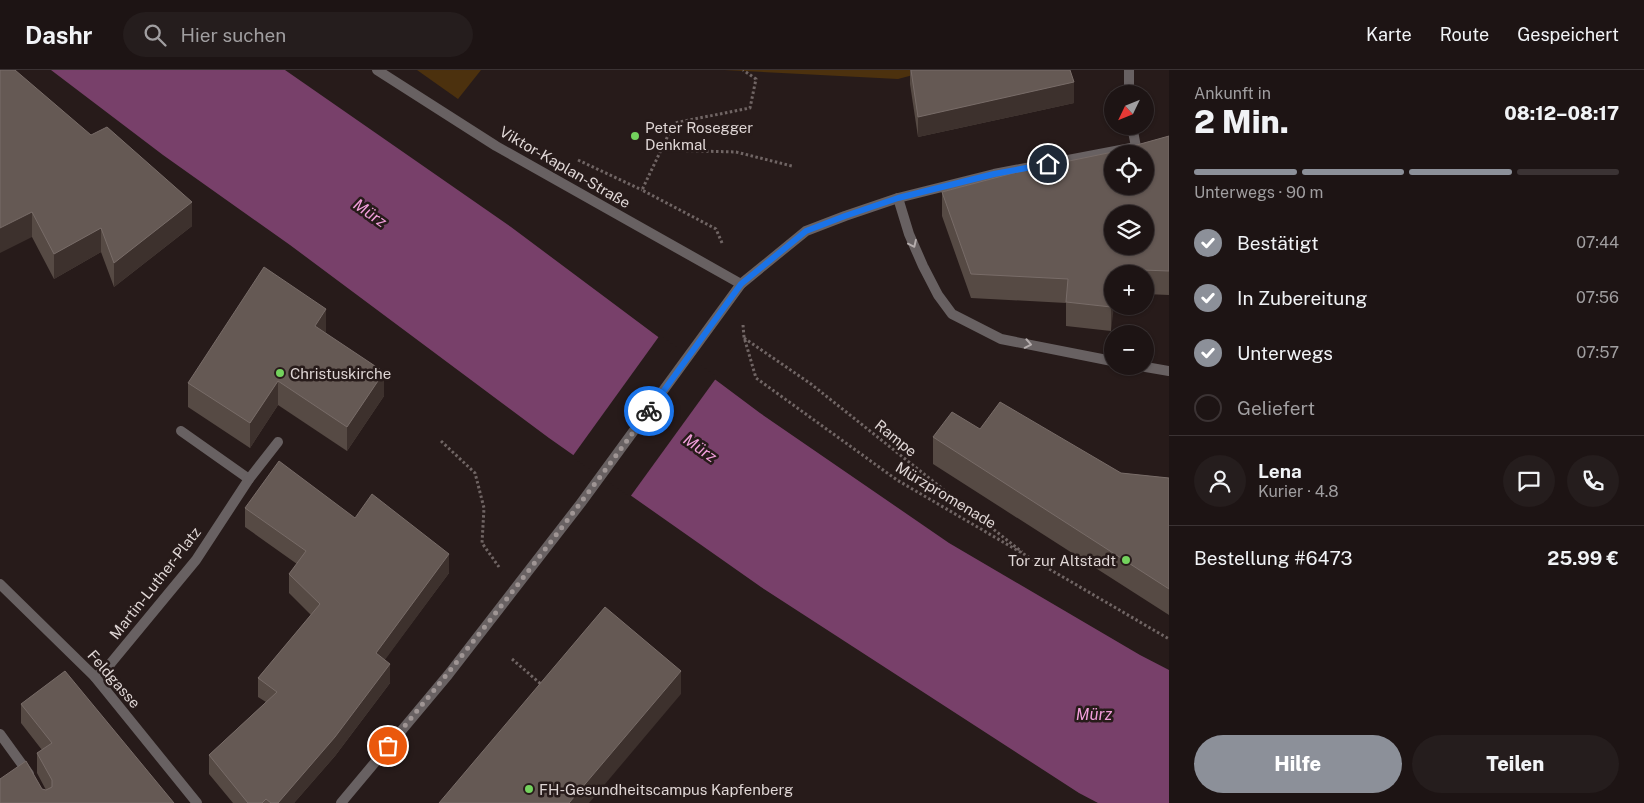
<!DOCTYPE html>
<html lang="de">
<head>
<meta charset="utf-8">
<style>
  :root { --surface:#1d1414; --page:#251d1d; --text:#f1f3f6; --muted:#a09ea0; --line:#3b3334; --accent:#8c9099 }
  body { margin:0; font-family:"Public Sans",sans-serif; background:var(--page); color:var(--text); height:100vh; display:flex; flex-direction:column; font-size:19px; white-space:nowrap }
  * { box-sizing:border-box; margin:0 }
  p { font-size:16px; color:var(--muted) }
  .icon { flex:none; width:28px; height:28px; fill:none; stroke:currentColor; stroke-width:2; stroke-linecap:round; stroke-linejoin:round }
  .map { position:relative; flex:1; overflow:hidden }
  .panel { display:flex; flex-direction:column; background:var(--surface); width:475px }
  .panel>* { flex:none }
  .needle { width:32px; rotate:227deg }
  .controls { position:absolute; left:1104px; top:15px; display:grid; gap:10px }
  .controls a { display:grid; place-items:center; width:50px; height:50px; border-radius:50%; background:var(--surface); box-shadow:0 1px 4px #0004,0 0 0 1px var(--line); font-size:25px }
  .pin { position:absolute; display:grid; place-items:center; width:42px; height:42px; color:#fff; margin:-21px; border:2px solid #fff; border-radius:50%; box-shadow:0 1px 5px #0007 }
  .courier { position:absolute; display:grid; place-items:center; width:50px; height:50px; margin:-25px; border:4px solid #1a73e8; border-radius:50%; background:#fff; color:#222; box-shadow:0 1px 6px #0007 }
  .head em { font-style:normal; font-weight:800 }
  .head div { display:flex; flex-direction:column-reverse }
  .head { display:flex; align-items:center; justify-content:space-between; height:85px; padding:0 25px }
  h1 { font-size:32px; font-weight:800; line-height:38px }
  .bar { display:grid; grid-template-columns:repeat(4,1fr); gap:8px 5px; align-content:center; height:60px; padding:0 25px }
  .bar i { height:6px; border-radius:4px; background:var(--line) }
  .bar .selected { background:var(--accent) }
  .bar p { grid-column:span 4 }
  .line { display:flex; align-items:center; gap:12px; padding:0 25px; border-top:1px solid var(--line) }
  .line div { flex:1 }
  .round { display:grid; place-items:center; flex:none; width:52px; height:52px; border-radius:26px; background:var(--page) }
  ol { padding:0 25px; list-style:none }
  li { display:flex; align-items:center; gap:15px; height:55px }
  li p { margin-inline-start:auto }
  li .icon { padding:5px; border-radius:50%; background:var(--accent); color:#fff; stroke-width:4 }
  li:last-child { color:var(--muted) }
  li i { width:28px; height:28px; border:2px solid var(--line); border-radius:50% }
  .button { display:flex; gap:10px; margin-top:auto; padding:10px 25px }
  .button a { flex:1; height:58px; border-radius:30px; background:var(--accent); color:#fff; font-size:20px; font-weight:800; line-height:58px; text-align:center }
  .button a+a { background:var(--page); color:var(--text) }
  header { display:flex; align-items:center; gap:30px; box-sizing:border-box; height:70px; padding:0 25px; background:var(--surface); border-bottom:1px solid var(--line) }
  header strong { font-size:24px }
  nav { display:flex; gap:28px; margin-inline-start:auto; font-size:18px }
  .search { width:350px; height:45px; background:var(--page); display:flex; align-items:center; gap:12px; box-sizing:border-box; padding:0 18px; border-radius:28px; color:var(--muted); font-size:19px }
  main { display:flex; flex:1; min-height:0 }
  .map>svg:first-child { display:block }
  .green { fill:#4c310e }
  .water { fill:#78406a }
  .pier { fill:#271b1a }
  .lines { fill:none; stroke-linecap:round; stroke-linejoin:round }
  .path { stroke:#706564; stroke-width:3; stroke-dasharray:2.5 2.5; stroke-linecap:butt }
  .service { stroke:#686162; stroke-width:10 }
  .minor { stroke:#686162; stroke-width:10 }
  .tertiary { stroke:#686162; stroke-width:10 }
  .wall { fill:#564a44 }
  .shaded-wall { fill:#3d312d }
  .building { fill:#655954; stroke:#786c68; fill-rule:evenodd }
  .oneway { stroke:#b5adad }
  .done { stroke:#9f9594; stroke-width:5; stroke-dasharray:0 9 }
  .route { stroke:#1a73e8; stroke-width:6 }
  .poi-dot { fill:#73d25d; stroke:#271b1a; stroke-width:2 }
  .labels { text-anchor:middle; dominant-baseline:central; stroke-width:5; stroke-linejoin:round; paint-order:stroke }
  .poi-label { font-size:15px; fill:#dfd6d5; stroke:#271b1a; text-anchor:start }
  .street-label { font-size:15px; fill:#dfd6d5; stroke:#271b1a }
  .water-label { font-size:16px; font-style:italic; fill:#f19edb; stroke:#271b1a }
</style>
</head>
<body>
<header>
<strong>Dashr</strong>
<div class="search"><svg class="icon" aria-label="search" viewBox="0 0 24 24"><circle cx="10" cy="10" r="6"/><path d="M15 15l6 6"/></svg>Hier suchen</div>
<nav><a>Karte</a><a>Route</a><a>Gespeichert</a></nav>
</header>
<main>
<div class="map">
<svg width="1169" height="733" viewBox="0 0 1169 733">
  <rect width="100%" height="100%" fill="#271b1a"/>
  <g class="green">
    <polygon points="417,0 481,0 458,29"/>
    <polygon points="724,0 932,0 898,9"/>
  </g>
  <polygon class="water" points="51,0 285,0 511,157 760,343 949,473 1140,585 1169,600 1169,733 1098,733 1079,723 761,517 549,368 290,175 163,85"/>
  <polygon class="pier" points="660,265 717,307 630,427 572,387"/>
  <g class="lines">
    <g class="path">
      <polyline points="661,80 736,82 792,96"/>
      <polyline points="578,90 642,120"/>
      <polyline points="722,173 716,159 642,120 674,53 750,38 756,9 743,0"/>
      <polyline points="743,255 744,267 756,308 897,410 1169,569"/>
      <polyline points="744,268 811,314 1022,482"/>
      <polyline points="441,371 475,403 484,438 482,473 499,497"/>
      <polyline points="512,589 542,615"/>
    </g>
    <g class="service">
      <polyline points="181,361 249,409"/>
      <polyline points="95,607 106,599 196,490 249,409 278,372"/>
      <polyline points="0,664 29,704"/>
    </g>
    <g class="minor">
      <polyline points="377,0 496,76 741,214"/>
      <polyline points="1129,0 1129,24"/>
      <polyline points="1132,56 1136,77"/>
      <polyline points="0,514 95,607 197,733"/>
    </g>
    <g class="tertiary">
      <polyline points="898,128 909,164 923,196 938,225 952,244 1001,269 1112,291"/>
      <polyline points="1140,296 1169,301"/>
      <polyline points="341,733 448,605 581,433 741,214 806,161 845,146 898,128 994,104 1131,78"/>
    </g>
  </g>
  <g class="wall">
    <polygon points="0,0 192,156 114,217 101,182 54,209 32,167"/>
    <polygon points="910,0 1070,0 1074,33 918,67 910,14"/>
    <polygon points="1169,66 1169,225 1145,224 1145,204 1112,204 1111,261 1066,256 1066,233 971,228 942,146 942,122 1108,83"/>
    <polygon points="326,263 384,326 347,381 278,335 250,378 188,337 188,313"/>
    <polygon points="980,359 1121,403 1169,408 1169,545 933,394 933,367"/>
    <polygon points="245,438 355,448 449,503 385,589 390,613 335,686 294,733 233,733 209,704 209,685 266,632 258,627 258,608 311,545 289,523 289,504 297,494 245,457"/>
    <polygon points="21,634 174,733 0,733 42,719 46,720 37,703 37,683 42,680 21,653"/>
  </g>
  <g class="shaded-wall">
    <polygon points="1074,12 1074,33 918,67 918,47"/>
    <polygon points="192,132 192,156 114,217 114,193"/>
    <polygon points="32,142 32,167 0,183 0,158"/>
    <polygon points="101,158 101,182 54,209 54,184"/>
    <polygon points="1112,225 1112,236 1114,236 1111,261 1111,237"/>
    <polygon points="326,239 326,263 315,256"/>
    <polygon points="384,302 384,326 347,381 347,357"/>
    <polygon points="278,311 278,335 250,378 250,353"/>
    <polygon points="449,484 449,503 376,602 376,583"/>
    <polygon points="390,594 390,613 335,686 294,733 278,733"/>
    <polygon points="681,601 681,624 589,733 569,733"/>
  </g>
  <g class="building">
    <polygon points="0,0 15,0 91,65 107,57 192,132 114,193 101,158 54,184 32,142 0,158"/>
    <polygon points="911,0 1070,0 1074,12 918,47"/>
    <path d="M1169,66v135l-54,-2v5h-3v21l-1,12 -45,-5 2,-23 -97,-5 -29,-82 83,-22 83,-17zM1112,84h33v32h-33zM1112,144h33v32h-33z"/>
    <polygon points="264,197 326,239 315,256 384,302 347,357 278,311 250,353 188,313"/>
    <polygon points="1000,332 1121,403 1169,408 1169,519 933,367 952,342 980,359"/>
    <polygon points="279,391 355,448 372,424 449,484 376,583 390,594 335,667 278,733 271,733 266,729 262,733 248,733 209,685 277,622 258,608 320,534 289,504 306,481 245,438"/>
    <polygon points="605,537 681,601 569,733 439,733"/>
    <polygon points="65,601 174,733 0,733 0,709 26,691 42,719 46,720 52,717 52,710 37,683 52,673 21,634"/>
  </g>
  <defs><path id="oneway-chevron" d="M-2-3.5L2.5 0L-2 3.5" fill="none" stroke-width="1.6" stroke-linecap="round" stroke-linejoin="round" transform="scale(1.25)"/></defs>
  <g class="oneway">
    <use href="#oneway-chevron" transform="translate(913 174) rotate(65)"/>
    <use href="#oneway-chevron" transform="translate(1028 274) rotate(11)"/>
  </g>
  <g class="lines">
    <path class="done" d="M388,676c91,-109 177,-221 261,-335"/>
    <polyline class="route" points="649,341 741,214 806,161 845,146 898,128 994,104 1048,94"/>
  </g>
  <g class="poi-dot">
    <circle cx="635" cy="66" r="5"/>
    <circle cx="280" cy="303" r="5"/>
    <circle cx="1126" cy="490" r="5"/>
    <circle cx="529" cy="719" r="5"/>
  </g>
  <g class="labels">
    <g class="poi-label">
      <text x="645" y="57">Peter Rosegger<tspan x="645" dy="17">Denkmal</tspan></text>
      <text x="290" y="303">Christuskirche</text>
      <text x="1116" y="490" text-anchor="end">Tor zur Altstadt</text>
      <text x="539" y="719">FH-Gesundheitscampus Kapfenberg</text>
    </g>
    <g class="street-label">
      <text transform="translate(565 97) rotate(30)">Viktor-Kaplan-Straße</text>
      <text transform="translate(896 368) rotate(39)">Rampe</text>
      <text transform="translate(946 425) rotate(31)">Mürzpromenade</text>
      <text transform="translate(155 513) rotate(-52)">Martin-Luther-Platz</text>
      <text transform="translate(114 609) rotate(49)">Feldgasse</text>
    </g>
    <g class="water-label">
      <text transform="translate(370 143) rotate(35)">Mürz</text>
      <text transform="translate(700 378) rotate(35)">Mürz</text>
      <text x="1094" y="644">Mürz</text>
    </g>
  </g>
</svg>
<div class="controls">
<a><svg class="needle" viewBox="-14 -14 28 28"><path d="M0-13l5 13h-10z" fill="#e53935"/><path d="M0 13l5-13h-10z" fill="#a09ea0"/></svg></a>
<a><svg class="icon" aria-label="locate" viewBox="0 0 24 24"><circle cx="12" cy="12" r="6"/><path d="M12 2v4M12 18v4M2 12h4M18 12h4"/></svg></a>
<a><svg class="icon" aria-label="layers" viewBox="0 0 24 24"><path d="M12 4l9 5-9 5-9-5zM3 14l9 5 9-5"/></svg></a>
<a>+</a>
<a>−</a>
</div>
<div class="pin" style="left:388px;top:676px;background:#ea580c"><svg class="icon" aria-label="bag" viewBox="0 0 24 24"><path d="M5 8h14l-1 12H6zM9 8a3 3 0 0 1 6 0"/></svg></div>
<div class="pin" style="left:1048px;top:94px;background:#1f2937"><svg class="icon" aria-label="home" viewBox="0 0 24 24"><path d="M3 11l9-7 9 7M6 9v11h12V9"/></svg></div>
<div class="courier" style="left:649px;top:341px"><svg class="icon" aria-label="bike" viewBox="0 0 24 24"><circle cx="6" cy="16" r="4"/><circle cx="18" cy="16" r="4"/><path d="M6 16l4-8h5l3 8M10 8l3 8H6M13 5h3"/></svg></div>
</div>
<section class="panel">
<div class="head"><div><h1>2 Min.</h1><p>Ankunft in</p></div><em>08:12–08:17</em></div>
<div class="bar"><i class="selected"></i><i class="selected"></i><i class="selected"></i><i></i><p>Unterwegs · 90 m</p></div>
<ol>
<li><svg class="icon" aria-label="check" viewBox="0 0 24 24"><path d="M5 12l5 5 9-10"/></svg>Bestätigt<p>07:44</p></li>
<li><svg class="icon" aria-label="check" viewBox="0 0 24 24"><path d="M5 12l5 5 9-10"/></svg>In Zubereitung<p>07:56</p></li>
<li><svg class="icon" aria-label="check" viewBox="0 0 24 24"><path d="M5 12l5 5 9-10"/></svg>Unterwegs<p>07:57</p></li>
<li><i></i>Geliefert</li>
</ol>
<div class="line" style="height:90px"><a class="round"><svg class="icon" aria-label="person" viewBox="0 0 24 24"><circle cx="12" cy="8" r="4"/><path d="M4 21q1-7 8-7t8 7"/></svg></a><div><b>Lena</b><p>Kurier · 4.8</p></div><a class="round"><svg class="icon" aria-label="chat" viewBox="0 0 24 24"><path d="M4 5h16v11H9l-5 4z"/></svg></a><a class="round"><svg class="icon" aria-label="phone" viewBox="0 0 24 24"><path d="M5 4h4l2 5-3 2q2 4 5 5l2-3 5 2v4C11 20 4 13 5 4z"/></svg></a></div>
<div class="line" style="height:65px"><div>Bestellung #6473</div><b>25.99 €</b></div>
<div class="button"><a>Hilfe</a><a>Teilen</a></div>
</section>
</main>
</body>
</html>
